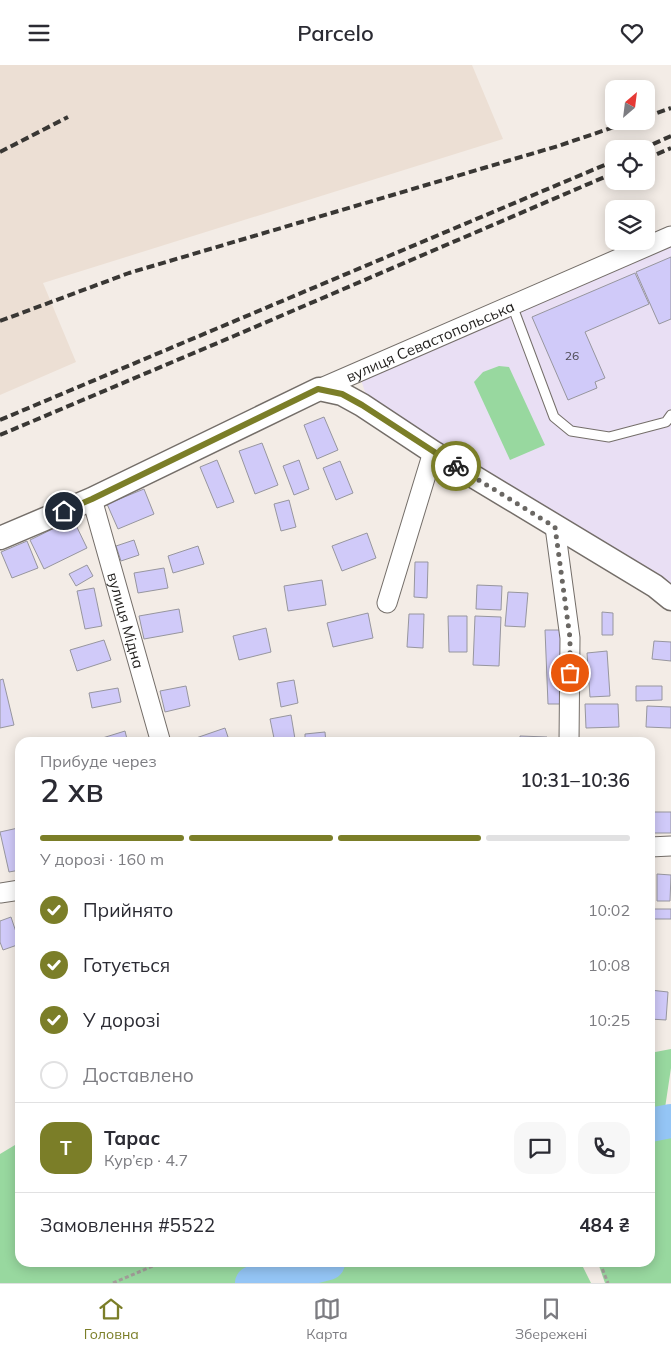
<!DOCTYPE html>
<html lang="uk">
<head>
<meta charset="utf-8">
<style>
  :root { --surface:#fff; --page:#f7f7f7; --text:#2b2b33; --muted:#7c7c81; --line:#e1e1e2; --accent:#7b7e28 }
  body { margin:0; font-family:Mulish,sans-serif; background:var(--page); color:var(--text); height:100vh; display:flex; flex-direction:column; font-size:19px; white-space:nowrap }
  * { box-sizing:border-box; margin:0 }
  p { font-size:16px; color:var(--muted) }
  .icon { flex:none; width:28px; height:28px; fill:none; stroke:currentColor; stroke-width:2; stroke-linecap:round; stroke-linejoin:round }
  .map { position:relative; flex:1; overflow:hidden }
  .panel { position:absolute; left:15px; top:672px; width:640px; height:530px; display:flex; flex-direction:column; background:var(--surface); border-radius:15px; box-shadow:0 2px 12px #0003 }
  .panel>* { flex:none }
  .needle { width:32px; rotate:28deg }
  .tools { position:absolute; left:605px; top:15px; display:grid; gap:10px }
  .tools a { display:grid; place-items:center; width:50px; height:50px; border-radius:10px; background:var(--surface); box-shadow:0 2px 12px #0003; font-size:25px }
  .pin { position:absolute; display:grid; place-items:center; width:42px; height:42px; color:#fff; margin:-21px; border:2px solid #fff; border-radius:50%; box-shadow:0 1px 5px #0007 }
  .courier { position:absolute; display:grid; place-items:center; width:50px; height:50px; margin:-25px; border:4px solid #7b7e28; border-radius:50%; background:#fff; color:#222; box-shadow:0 1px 6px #0007 }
  .head em { font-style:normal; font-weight:600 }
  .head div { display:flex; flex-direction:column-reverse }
  .head { display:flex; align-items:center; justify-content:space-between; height:85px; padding:0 25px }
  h1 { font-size:32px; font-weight:600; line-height:38px }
  .bar { display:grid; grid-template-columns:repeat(4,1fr); gap:8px 5px; align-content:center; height:60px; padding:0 25px }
  .bar i { height:6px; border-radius:4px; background:var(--line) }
  .bar .on { background:var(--accent) }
  .bar p { grid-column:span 4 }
  .line { display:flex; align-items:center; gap:12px; padding:0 25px; border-top:1px solid var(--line) }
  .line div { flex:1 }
  .round { display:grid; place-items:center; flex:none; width:52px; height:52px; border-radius:15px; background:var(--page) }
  ol { padding:0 25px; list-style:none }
  li { display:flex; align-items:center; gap:15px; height:55px }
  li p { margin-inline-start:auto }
  li .icon { padding:5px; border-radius:50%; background:var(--accent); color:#fff; stroke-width:4 }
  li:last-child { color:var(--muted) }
  li i { width:28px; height:28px; border:2px solid var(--line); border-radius:50% }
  header { display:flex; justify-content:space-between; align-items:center; height:65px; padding:0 25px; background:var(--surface); font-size:22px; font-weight:600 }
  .tabs { display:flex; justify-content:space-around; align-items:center; height:70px; border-top:1px solid var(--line); background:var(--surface); font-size:14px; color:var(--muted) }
  .tabs a { display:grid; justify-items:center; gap:2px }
  .tabs .on { color:var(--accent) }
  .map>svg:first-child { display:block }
  .built { fill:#ecdfd4 }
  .education { fill:#e9dff4 }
  .green { fill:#98d89f }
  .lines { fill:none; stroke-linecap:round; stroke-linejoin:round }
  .river { stroke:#94c5f5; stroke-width:34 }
  .building { fill:#d0caf9; stroke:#97969e }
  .service-casing { stroke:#746e69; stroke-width:11 }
  .minor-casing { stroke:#746e69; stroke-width:21 }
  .tertiary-casing { stroke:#746e69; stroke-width:25 }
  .path { stroke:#a29d99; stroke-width:3; stroke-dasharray:4 2.5; stroke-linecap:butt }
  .service { stroke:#fff; stroke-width:9 }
  .minor { stroke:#fff; stroke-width:19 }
  .tertiary { stroke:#fff; stroke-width:22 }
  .rail { stroke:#393734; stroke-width:4; stroke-dasharray:8 4; stroke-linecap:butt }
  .done { stroke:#6a6763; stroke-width:5; stroke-dasharray:0 9 }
  .route { stroke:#7b7e28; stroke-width:6 }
  .labels { text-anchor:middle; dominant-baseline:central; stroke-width:5; stroke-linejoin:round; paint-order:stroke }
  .number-label { font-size:12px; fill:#4d4a54 }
  .street-label { font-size:15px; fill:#211f1d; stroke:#fff }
</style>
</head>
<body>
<header><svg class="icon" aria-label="menu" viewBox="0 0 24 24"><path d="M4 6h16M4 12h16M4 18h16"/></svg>Parcelo<svg class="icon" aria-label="heart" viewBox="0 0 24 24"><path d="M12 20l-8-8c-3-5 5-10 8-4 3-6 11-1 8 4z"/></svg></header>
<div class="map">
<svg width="671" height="1218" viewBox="0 0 671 1218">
  <rect width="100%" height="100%" fill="#f3ece6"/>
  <polygon class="built" points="0,0 472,0 503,74 43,218 76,297 0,330"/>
  <polygon class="education" points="671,179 671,521 367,333 361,315"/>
  <g class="green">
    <polygon points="499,301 509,302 545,380 510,395 474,317 483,307"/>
    <polygon points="671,984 671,1003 665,1043 671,1043 671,1218 605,1218 598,1198 650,1198 650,988"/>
    <polygon points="20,1077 20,1198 581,1198 591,1218 0,1218 0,1089"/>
  </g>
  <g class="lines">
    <g class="river">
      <polyline points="650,1060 671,1056"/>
      <polyline points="252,1218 328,1198"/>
    </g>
  </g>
  <g class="building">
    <polygon points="671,192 671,254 659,259 636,207"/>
    <polygon points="635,208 649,239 585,267 605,313 595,317 597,323 568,335 532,252"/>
    <polygon points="324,352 338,385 317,394 304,360"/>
    <polygon points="262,378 278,420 255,429 239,386"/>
    <polygon points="217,395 234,437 217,443 200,402"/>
    <polygon points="299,395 309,424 294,430 283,401"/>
    <polygon points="340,396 353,428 336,435 323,403"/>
    <polygon points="144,424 154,449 118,464 107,439"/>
    <polygon points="289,435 296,462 281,466 274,439"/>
    <polygon points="73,454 87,483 44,504 30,475"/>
    <polygon points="367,468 376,493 342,506 332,481"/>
    <polygon points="134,475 139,490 121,496 116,481"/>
    <polygon points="27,476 38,503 12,513 1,487"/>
    <polygon points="198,481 204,499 173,508 168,491"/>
    <polygon points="415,497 428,497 427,533 414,532"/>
    <polygon points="87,500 93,511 76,521 69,509"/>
    <polygon points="164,503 168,523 138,528 134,508"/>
    <polygon points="322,515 326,540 288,546 284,521"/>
    <polygon points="477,520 502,521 501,545 476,544"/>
    <polygon points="94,523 102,561 85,564 77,526"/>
    <polygon points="508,527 528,528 525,562 505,561"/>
    <polygon points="179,544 183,567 144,574 139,551"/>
    <polygon points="602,547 613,548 613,570 602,570"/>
    <polygon points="368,548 373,573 333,582 327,558"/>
    <polygon points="409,549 424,549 423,583 407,582"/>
    <polygon points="448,551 467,551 467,587 449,587"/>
    <polygon points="475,551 501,552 499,601 473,600"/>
    <polygon points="266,563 271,587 239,595 233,571"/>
    <polygon points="545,565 562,565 565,639 548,639"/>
    <polygon points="104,575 111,595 77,606 70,585"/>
    <polygon points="654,576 671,577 671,596 652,594"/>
    <polygon points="607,586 610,631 590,632 587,588"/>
    <polygon points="3,614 14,660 0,663 0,615"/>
    <polygon points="294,615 298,638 281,642 277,618"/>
    <polygon points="186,621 190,641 165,647 160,626"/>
    <polygon points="636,621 662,621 662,635 636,636"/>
    <polygon points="118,623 121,637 92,643 89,628"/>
    <polygon points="585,639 618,639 619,662 586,663"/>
    <polygon points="647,641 671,642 671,663 646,662"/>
    <polygon points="291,650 295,674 275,678 270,654"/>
    <polygon points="225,663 230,678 198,678 196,673"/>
    <polygon points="125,666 128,678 97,678 96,675"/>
    <polygon points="325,667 326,678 305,678 305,669"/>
    <polygon points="520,671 547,672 547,678 520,678"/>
    <rect x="650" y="747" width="21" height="21"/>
    <polygon points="18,763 20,771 20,805 9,807 0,767"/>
    <polygon points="657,809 671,810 670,836 657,836"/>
    <rect x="654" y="844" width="17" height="10"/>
    <polygon points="11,852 20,879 3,885 0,877 0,856"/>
    <polygon points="650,925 668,927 666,955 650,954"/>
  </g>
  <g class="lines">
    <g class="service-casing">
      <polyline id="service" points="512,240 554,352 571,366 609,372 666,357 671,350"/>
    </g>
    <g class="minor-casing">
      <g id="minor">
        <path id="s1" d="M319,324l352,-153"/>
        <path id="s2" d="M92,434l69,244"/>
        <polyline points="555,462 570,573 569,678"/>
        <polyline points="387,538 433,387"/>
        <polyline points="650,782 671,781"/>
        <polyline points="0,828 20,825"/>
      </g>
    </g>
    <g class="tertiary-casing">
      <polyline id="tertiary" points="0,473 92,434 319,324 342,329 362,340 433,387 655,521 671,534"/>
    </g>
    <g class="path">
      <polyline points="600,1198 608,1218"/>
      <polyline points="113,1218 160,1198"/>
    </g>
    <use href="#service" class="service"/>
    <use href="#minor" class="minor"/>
    <use href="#tertiary" class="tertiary"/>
    <g class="rail">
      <polyline points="646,52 671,43"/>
      <polyline points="642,84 671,71"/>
      <polyline points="0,87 68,52"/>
      <polyline points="646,94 671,83"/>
      <polyline points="0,256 129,208 558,81 632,56"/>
      <polyline points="0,355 614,96"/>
      <polyline points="0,370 234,271 614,108"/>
    </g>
  </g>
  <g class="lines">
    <polyline class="done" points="456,401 555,462 570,573 570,608"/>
    <polyline class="route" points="64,446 92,434 318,324 342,329 362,340 456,401"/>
  </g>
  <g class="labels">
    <g class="number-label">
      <text x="572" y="290">26</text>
    </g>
    <g class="street-label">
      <text stroke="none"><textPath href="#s1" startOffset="121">вулиця Севастопольська</textPath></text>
      <text stroke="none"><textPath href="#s2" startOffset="126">вулиця Мідна</textPath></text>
    </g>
  </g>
</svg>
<div class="tools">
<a><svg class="needle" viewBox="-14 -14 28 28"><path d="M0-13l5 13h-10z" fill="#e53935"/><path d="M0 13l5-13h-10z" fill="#7c7c81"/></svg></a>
<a><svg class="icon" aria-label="locate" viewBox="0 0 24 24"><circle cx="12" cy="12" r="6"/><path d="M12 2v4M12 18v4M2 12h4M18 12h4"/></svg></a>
<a><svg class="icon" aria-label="layers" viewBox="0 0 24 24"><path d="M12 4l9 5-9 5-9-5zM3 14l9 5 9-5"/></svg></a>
</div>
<div class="pin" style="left:570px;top:608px;background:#ea580c"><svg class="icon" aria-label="bag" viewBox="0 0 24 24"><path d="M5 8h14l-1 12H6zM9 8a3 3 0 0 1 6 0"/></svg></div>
<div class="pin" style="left:64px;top:446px;background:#1f2937"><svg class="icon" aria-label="home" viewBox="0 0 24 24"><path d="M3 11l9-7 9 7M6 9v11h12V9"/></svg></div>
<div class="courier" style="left:456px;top:401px"><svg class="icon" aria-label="bike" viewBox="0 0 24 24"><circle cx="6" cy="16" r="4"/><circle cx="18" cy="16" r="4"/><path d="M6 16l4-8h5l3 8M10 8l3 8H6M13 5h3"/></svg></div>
<section class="panel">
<div class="head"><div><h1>2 хв</h1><p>Прибуде через</p></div><em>10:31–10:36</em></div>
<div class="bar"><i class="on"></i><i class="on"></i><i class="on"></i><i></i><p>У дорозі · 160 m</p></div>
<ol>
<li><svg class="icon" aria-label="check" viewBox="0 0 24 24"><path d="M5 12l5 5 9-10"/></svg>Прийнято<p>10:02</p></li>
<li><svg class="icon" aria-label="check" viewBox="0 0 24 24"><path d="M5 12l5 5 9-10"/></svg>Готується<p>10:08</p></li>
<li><svg class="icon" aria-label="check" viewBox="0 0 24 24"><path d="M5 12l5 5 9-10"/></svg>У дорозі<p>10:25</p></li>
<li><i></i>Доставлено</li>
</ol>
<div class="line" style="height:90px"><b class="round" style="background:var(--accent);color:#fff">Т</b><div><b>Тарас</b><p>Кур’єр · 4.7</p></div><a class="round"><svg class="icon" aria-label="chat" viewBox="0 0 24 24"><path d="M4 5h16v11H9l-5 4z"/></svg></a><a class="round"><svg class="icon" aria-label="phone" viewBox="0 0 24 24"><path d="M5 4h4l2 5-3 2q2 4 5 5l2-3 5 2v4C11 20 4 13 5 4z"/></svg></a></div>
<div class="line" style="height:65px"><div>Замовлення #5522</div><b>484 ₴</b></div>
</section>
</div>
<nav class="tabs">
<a class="on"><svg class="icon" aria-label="home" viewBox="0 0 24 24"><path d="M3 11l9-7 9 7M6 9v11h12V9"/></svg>Головна</a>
<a><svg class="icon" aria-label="map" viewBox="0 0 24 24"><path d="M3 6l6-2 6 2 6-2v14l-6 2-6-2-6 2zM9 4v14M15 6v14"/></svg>Карта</a>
<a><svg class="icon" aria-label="saved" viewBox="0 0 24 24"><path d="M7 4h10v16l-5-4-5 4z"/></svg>Збережені</a>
</nav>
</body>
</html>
